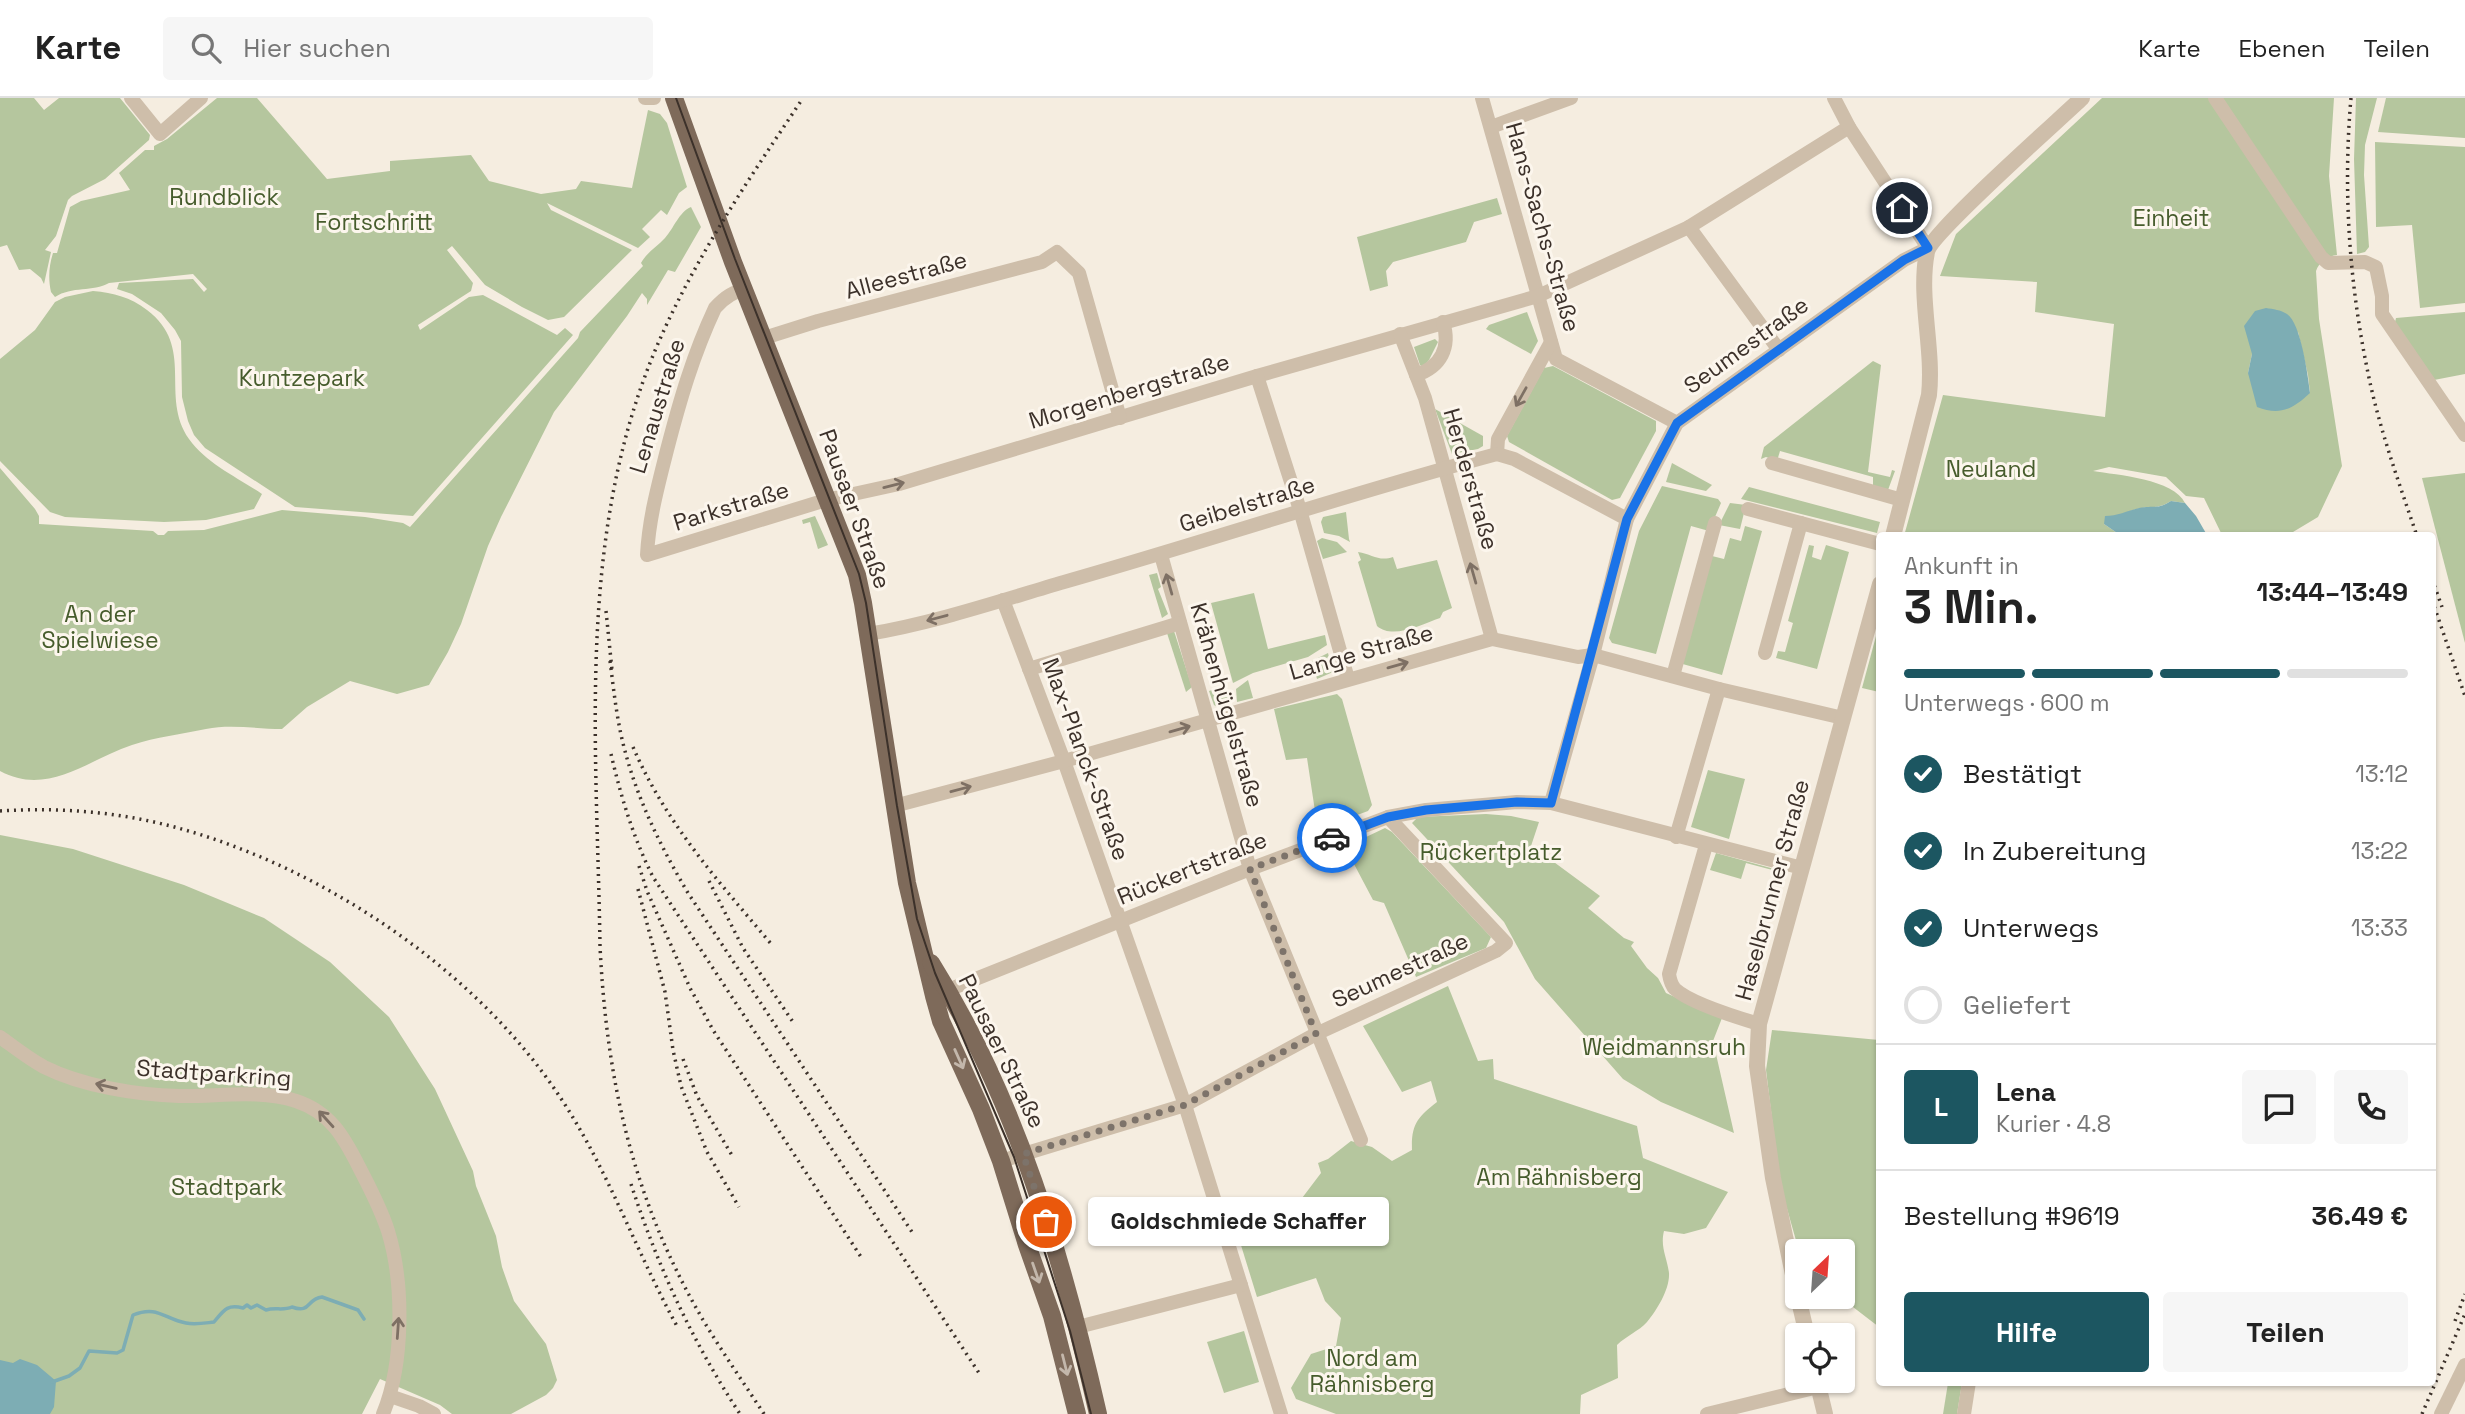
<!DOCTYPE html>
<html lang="de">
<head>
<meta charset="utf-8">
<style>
  :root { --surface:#fff; --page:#f6f6f6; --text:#222; --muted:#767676; --line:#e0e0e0; --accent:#1c5661 }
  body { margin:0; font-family:"Space Grotesk",sans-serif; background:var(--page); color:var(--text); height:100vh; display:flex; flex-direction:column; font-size:26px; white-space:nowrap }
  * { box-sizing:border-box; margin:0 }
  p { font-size:23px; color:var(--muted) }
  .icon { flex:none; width:38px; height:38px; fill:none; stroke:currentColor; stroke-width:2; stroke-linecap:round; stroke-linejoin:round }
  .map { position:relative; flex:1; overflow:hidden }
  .side { position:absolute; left:1876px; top:434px; width:560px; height:854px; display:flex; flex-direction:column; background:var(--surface); border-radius:7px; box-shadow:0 2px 5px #0004 }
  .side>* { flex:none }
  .needle { width:46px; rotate:25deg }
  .controls { position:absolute; left:1785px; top:1141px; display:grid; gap:14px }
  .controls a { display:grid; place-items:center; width:70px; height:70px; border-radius:7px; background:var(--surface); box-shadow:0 2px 5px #0004; font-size:35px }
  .pin { position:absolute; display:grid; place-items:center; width:60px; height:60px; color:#fff; margin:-30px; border:4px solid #fff; border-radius:50%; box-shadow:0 2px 7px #0007 }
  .courier { position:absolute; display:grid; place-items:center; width:70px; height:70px; margin:-35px; border:5px solid #1a73e8; border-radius:50%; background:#fff; color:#222; box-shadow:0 2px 9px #0007 }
  .bubble { position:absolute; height:49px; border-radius:7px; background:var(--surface); box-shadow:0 2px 5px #0004; font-size:23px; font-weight:700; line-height:49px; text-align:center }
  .headline em { font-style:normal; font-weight:700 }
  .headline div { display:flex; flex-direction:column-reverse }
  .headline { display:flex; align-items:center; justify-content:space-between; height:119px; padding:0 28px }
  h1 { font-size:46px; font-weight:700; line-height:52px }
  .bar { display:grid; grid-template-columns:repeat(4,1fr); gap:10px 7px; align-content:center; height:84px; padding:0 28px }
  .bar i { height:9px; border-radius:5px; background:var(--line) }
  .bar .current { background:var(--accent) }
  .bar p { grid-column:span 4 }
  .line { display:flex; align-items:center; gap:18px; padding:0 28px; border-top:2px solid var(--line) }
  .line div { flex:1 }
  .round { display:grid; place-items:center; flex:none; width:74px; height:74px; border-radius:7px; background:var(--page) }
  ol { padding:0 28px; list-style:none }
  li { display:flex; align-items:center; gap:21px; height:77px }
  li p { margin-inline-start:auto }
  li .icon { padding:7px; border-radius:50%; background:var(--accent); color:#fff; stroke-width:4 }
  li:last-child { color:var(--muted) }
  li i { width:38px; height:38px; border:4px solid var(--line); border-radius:50% }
  .action { display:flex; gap:14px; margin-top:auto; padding:14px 28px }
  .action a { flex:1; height:80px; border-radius:7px; background:var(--accent); color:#fff; font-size:28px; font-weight:700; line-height:80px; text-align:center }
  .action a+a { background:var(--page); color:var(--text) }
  header { display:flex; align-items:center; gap:42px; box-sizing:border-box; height:98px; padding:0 35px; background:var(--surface); border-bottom:2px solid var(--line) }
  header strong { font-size:33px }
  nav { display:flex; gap:38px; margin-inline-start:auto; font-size:24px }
  .search { width:490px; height:63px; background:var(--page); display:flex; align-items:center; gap:18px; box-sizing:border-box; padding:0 24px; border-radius:7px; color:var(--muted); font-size:26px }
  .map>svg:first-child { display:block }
  .green { fill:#b5c69e; fill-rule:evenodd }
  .water { fill:#7dadb4 }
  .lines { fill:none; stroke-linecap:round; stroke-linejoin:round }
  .stream { stroke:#7dadb4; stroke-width:3.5 }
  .minor { stroke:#cebeaa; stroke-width:14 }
  .tertiary { stroke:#cebeaa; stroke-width:16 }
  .primary { stroke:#7e6a5a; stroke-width:18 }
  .tram { stroke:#3c312a; stroke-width:2 }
  .rail { stroke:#3c312a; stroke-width:3.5; stroke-dasharray:2 5; stroke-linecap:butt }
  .oneway { stroke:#7e7064 }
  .oneway2 { stroke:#c3b7ab }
  .done { stroke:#7d736a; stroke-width:7; stroke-dasharray:0 12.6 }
  .route { stroke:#1a73e8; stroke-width:9 }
  .labels { text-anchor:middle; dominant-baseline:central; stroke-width:6; stroke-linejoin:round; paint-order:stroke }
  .park-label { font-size:23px; fill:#465c2c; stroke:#fcf6ed }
  .street-label { font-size:23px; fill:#3c312a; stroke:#fcf6ed }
</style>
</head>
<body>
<header>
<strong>Karte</strong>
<div class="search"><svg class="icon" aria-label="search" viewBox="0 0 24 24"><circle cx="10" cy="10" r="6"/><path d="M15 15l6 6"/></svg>Hier suchen</div>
<nav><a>Karte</a><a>Ebenen</a><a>Teilen</a></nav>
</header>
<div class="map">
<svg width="2465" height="1316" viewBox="0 0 2465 1316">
  <rect width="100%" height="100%" fill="#f5ede0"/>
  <g class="green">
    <polygon points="0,0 34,0 44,12 59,0 120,0 150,37 149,42 105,81 72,98 68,102 56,138 45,152 51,154 44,186 41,180 30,171 19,172 7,147 0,149"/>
    <path d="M217,0h40l70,81 63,-8v-10l81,-6 18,26 52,13 35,-5 5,-8 51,7 16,-78 12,4 7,9 20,64 -8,6 -12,22 -6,-5 -19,19 8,8 -12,11 -91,-45 4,7 81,40 -68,67 -16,3 -26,-13 -37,-22 -33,-39 -5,4 26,33 -2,8 -53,34 2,5 49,-33 14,-2 74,40 8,-7 8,7 -160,181 -118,-9 -90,-59 -11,-13 -6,-14 -6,-24 -1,-56 -6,-11 -14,-17 -29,-19 -15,-5 2,-6 74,-4 11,13 3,-3 -14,-15 -84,9c-16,9 -37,3 -54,14l-4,-5c-3,-14 -2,-26 2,-39h4l13,-46 11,-6 49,-11 -11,-17 26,-23h9v-4l13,-7z"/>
    <path d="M2102,0h232l-5,78 8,79c-9,1 -18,7 -21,16l3,48 23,147 -24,51 -30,18h-66l-18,-37 -18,-2 -20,-19 -57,-10 -16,4c24,4 81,8 92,32l-14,-2c-14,9 -19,4 -34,8 -12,3 -22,8 -33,15l16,11 -216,1 39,-141 162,22 9,-93 -79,-12 2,-30 -97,-6 16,-42zM2298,234l10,43 2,18 -62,-20 4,-19z"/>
    <polygon points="2356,0 2377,0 2365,47 2364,77 2369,149 2365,154 2357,156 2354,61"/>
    <polygon points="2386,0 2465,0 2465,40 2378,34"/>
    <polygon points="2375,44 2465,49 2465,205 2420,210 2412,127 2376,129"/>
    <polygon points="1497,100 1502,116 1474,124 1466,144 1393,164 1386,173 1388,188 1370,193 1357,139"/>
    <path d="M691,109l10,20 -26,45 -7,-2 -21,35v-6l-5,-6 -15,23 -73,96 -53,105 -13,29 -27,78 -13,28 -19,33 -32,9 -47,-13 -43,26 -25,22c-24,0 -52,-5 -76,0 -24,5 -50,8 -74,16 -43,14 -84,52 -132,26v-303l35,41 4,7v8l114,7 5,4h6l4,-4 36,-1 78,-20 83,7 38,6 7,4 168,-189 2,-6 63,-66 -2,-3c6,-11 16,-16 24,-25 9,-10 14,-26 26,-31z"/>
    <path d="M93,193c21,2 37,6 54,19 49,37 12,86 42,129 18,25 48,38 73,55l-8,15 -48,11 -42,2 -99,-5 -15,-5 -50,-51v-102l35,-29 20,-28 10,-5z"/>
    <polygon points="1527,214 1538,243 1531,256 1486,231 1489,227"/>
    <polygon points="2465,214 2465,276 2434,282 2395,224 2396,220"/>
    <polygon points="1435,241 1438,244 1429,262 1423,269 1420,267 1414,249"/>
    <polygon points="1873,263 1881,267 1868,374 1890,379 1892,372 1895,373 1888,392 1873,388 1873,379 1780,353 1777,363 1766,359 1761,361 1764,349"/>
    <polygon points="1553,268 1656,323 1656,333 1620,400 1612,402 1509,344 1507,338 1544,270"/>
    <polygon points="1435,311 1483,338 1483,348 1478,351 1452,356"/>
    <polygon points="1672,365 1712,387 1706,393 1666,384"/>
    <polygon points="2465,375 2465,545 2422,380"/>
    <polygon points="1662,388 1718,401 1721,405 1709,433 1691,428 1656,556 1612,545 1609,540 1639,433"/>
    <polygon points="1749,389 1880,424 1877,435 1741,401"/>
    <polygon points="1730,405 1746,407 1740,431 1719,427"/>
    <polygon points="1346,414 1349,441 1350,444 1339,438 1324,435 1321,424 1323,419"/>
    <polygon points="815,418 828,447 818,451 810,424 803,426 802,422"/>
    <polygon points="1745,428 1762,433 1722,577 1679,565 1708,457 1724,461 1730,440 1741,443"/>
    <polygon points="1322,440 1337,444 1347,454 1323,461 1317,443"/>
    <polygon points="1809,447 1814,448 1812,459 1821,462 1826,447 1849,454 1817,571 1776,560 1778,553 1785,554 1793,525 1788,523"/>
    <path d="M1358,454c14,2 21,10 35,5l4,12 40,-9 15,48 -9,4 -3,6c-18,6 -47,22 -63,8l-19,-64 3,-2z"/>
    <polygon points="1157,475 1161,489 1158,491 1168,516 1162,520 1149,477"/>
    <polygon points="1254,495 1268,551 1325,537 1327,547 1308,559 1253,575 1233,585 1211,505"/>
    <polygon points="1879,527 1880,594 1879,594 1862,590"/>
    <polygon points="1166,532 1174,533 1192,589 1186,594"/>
    <polygon points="1328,555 1333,574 1317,581 1312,563"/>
    <polygon points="1248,582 1253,600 1237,604 1236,591"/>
    <polygon points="1226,588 1230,606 1217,609 1214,607 1209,593"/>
    <polygon points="1337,596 1342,601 1372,707 1368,713 1322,730 1315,713 1307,660 1286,662 1274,611"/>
    <polygon points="1708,672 1745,681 1729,741 1691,729"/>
    <polygon points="1486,716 1511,718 1539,724 1530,751 1543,756 1600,798 1588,810 1624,840 1634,844 1631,848 1647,870 1658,880 1666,895 1722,920 1713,943 1734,1035 1661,1004 1623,981 1535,881 1504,824 1412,725 1418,719"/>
    <polygon points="1385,730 1392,734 1491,839 1486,850 1416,879 1384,805 1373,802 1345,749"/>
    <polygon points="0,737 73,751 184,787 264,820 330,864 389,919 435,991 473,1073 476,1088 496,1138 502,1169 514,1203 546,1246 557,1282 553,1290 546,1297 511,1316 452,1316 440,1307 380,1281 362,1316 0,1316"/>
    <polygon points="1716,755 1785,774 1787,776 1746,765 1741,781 1710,772"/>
    <path d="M1448,888l30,75 15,-2 1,20 143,47 6,32 85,34 -22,36 -22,6 -20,-3c-4,16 3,26 5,42 1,16 -12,37 -22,49 -8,9 -21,14 -30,23l1,33 -37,17 -1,19h-244l-40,-15 -5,-11 20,-34 25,-8 5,-28 -16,-17 -9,-23 -59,19 -17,-55 49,-23 7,-13 25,-33 -3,-10 10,-4 23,-18 21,6 20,14 20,-11c-1,-26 6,-33 25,-48l-6,-21 -29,11 -39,-66z"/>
    <polygon points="1772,932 1879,942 1879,1229 1840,1199 1843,1199 1843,1153 1799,1153 1780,1086 1766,972"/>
    <polygon points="1244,1233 1259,1284 1224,1295 1207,1244"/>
    <polygon points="1948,1285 1962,1285 1957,1316 1943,1316"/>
  </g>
  <g class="water">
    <path d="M2266,210c7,1 15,2 21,6 14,9 21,62 23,79 -17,16 -30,23 -53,14l-9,-34 4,-19 -8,-28 11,-15z"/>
    <path d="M2171,403l14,2 11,13 11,19h-87l-16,-11 1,-8c12,0 22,-5 34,-8 15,-3 18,2 32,-7z"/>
    <polygon points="20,1261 37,1267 56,1283 54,1309 50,1316 0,1316 0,1262 13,1265"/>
  </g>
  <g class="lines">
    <path class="stream" d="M52,1284l17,-6 11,-8 9,-17 28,2 6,-3 10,-35c25,-10 31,4 53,8 9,2 19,0 28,-1 10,-12 13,-18 29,-14l4,-3 4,3 6,-3 9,5c9,-3 17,1 26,-3 19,7 14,-8 30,-10l36,13 6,9"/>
    <g class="minor">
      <polyline points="131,0 160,36 201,0"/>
      <polyline points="645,0 654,0"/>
      <polyline points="1482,0 1556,261 1677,325"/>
      <polyline points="2215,0 2321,159 2328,165 2365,164 2376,169 2382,198 2382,216 2465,337"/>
      <polyline points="1491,29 1571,0"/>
      <polyline points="1689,129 1779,252"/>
      <path d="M745,192c-12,1 -22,9 -30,18 -22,47 -35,92 -48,142 -9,36 -18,68 -20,105l179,-55 73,-16 358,-108 281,-80 151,-69 160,-100"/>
      <polyline points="1400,236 1425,300 1492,541"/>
      <polyline points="764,240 818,223 1042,164 1057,154 1079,175 1120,320"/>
      <path d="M1416,277c25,-8 35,-28 27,-53"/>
      <polyline points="1257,278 1300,412 1348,581"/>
      <polyline points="1497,356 1498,341 1551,244"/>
      <polyline points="1772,365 1902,402"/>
      <polyline points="1748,411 1880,446"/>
      <polyline points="1161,457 1250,771 1361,1042"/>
      <polyline points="1003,502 1064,663 1185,1007 1281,1316"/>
      <path d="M868,536c66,-11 131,-33 196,-52 144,-41 287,-89 433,-128l17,5 113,60"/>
      <polyline points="1765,555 1801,425"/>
      <polyline points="1029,571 1180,525"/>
      <polyline points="1673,578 1715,425"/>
      <polyline points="1551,705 1593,557 1627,421 1677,325 1904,162 1928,150 1849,29 1834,0"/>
      <polyline points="894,708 1064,663 1492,541 1578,559 1593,557 1719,591 1843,620"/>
      <polyline points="1676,739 1719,591"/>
      <path d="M1706,747l-37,129c1,6 2,11 6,15 15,14 64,29 84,35"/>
      <polyline points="938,896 1250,771 1388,719 1426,712 1517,704 1551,705 1802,770"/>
      <path d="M0,939c14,10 29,22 44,30 38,19 93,28 135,29 38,1 80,-7 117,5 34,11 48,36 63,66 11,21 22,42 29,64 16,52 16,132 -5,183"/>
      <polyline points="1001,1063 1185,1007 1316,936 1496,853 1506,845 1388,719"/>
      <polyline points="1078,1229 1241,1187"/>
      <polyline points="390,1298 419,1308 434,1316"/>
      <polyline points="1707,1316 1818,1289"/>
      <polyline points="1964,1316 1969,1284"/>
      <polyline points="2441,1316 2465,1267"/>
    </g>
    <g class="tertiary">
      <path d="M1893,438l36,-141c5,-47 -11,-98 -2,-143 4,-19 132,-132 155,-154"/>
      <polyline points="1797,1196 1773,1080 1757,968 1759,926 1880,486"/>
      <polyline points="1798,1199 1807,1237"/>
      <polyline points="1817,1283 1825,1316"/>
    </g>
    <g class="primary">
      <polyline points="674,0 733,164 857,477 863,505 907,785 934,898 941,923 981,1011 1001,1063 1027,1147 1052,1218 1077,1316"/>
      <path d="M931,865c85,135 132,296 167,451"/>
    </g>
    <polyline class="tram" points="676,0 735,161 859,476 866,505 897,708 917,821 935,875 1014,1059 1070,1233 1091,1316"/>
    <g class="rail">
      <path d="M2351,0c-8,90 -2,182 16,270 11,57 31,112 50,168"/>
      <polyline points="2432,481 2442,509"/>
      <polyline points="2432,502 2465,598"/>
      <polyline points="606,513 612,572"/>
      <path d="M610,563c4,31 7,61 15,90 13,50 37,98 63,142l224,339"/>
      <path d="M633,649c33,77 87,136 139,198"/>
      <path d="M611,656c10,43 22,83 42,123l328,499"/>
      <path d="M0,713c60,-4 120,1 178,17 146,40 298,142 382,269 48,72 76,155 118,231"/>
      <polyline points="639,768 647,793 690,890 713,932 863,1162"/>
      <polyline points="709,783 743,850 795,927"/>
      <polyline points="638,791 665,894 673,952 681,988 707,1054 739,1109"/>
      <polyline points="683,961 697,998 733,1059"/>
      <path d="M631,1086c27,83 61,157 109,230"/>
      <polyline points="2455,1223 2465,1196"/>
      <path d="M764,1316c-26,-40 -54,-79 -76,-121 -59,-111 -82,-223 -88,-347 -3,-205 -25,-414 60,-607 38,-86 91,-163 143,-241"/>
      <polyline points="2422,1316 2465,1216"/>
    </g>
  </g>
  <defs><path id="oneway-shaft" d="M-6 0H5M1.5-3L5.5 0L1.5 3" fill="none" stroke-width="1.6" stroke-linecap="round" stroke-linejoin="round" transform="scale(1.75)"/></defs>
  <g class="oneway">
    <use href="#oneway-shaft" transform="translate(1521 299) rotate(119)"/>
    <use href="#oneway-shaft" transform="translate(894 387) rotate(-14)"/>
    <use href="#oneway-shaft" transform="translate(1473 475) rotate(-106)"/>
    <use href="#oneway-shaft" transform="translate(1169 486) rotate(-106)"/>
    <use href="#oneway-shaft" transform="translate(937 520) rotate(165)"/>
    <use href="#oneway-shaft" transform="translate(1398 567) rotate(-16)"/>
    <use href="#oneway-shaft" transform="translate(1180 631) rotate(-16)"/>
    <use href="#oneway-shaft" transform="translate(961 691) rotate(-15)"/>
    <use href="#oneway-shaft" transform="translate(106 988) rotate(-167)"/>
    <use href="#oneway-shaft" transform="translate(326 1021) rotate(-132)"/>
    <use href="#oneway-shaft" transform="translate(398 1230) rotate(-86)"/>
  </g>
  <g class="oneway2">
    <use href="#oneway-shaft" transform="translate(959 961) rotate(66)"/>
    <use href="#oneway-shaft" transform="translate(1036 1175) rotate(71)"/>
    <use href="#oneway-shaft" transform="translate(1065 1267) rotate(76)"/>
  </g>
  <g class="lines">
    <polyline class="done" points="1046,1124 1023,1056 1185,1007 1316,936 1250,771 1332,740"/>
    <polyline class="route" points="1332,740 1388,719 1426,712 1517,704 1551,705 1627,421 1677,325 1904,162 1928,150 1902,110"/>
  </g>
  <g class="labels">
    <g class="park-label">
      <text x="224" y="99">Rundblick</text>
      <text x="2171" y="120">Einheit</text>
      <text x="374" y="124">Fortschritt</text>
      <text x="302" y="280">Kuntzepark</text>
      <text x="1991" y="371">Neuland</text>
      <text x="100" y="516">An der<tspan x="100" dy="26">Spielwiese</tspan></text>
      <text x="1491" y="754">Rückertplatz</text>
      <text x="1664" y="949">Weidmannsruh</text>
      <text x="1559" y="1079">Am Rähnisberg</text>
      <text x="227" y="1089">Stadtpark</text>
      <text x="1372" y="1260">Nord am<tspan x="1372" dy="26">Rähnisberg</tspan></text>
    </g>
    <g class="street-label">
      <text transform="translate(1543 129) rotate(74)">Hans-Sachs-Straße</text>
      <text transform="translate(906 177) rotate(-15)">Alleestraße</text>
      <text transform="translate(1746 247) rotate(-36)">Seumestraße</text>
      <text transform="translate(1129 293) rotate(-17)">Morgenbergstraße</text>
      <text transform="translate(657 308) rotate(-73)">Lenaustraße</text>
      <text transform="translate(1471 381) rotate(74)">Herderstraße</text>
      <text transform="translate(1247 406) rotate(-17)">Geibelstraße</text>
      <text transform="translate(731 408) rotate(-17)">Parkstraße</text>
      <text transform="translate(855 411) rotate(70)">Pausaer Straße</text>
      <text transform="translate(1361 554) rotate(-16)">Lange Straße</text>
      <text transform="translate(1227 607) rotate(74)">Krähenhügelstraße</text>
      <text transform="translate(1086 661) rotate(70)">Max-Planck-Straße</text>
      <text transform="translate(1192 770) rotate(-22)">Rückertstraße</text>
      <text transform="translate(1772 792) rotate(-75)">Haselbrunner Straße</text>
      <text transform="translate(1400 872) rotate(-25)">Seumestraße</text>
      <text transform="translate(1002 953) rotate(64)">Pausaer Straße</text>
      <text transform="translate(214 975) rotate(4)">Stadtparkring</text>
    </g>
  </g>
</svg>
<div class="controls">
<a><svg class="needle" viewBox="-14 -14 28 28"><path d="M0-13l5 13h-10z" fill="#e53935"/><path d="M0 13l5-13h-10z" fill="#767676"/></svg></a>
<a><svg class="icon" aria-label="locate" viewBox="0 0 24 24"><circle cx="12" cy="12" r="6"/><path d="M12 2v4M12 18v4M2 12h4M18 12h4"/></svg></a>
</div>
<div class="pin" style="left:1046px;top:1124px;background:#ea580c"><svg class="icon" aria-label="bag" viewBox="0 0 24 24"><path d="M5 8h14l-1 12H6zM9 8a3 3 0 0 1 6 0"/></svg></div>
<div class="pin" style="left:1902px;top:110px;background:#1f2937"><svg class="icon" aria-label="home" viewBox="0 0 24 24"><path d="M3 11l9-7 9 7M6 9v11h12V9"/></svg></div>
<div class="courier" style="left:1332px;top:740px"><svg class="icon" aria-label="car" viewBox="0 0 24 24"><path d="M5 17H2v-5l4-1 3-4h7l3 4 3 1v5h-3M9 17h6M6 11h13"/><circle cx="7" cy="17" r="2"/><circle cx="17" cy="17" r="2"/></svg></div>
<div class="bubble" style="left:1088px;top:1099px;width:301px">Goldschmiede Schaffer</div>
<section class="side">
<div class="headline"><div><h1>3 Min.</h1><p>Ankunft in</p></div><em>13:44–13:49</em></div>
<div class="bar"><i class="current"></i><i class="current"></i><i class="current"></i><i></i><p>Unterwegs · 600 m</p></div>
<ol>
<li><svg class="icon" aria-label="check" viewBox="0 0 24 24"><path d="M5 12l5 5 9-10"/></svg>Bestätigt<p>13:12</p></li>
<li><svg class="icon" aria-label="check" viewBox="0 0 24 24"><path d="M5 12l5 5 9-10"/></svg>In Zubereitung<p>13:22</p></li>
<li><svg class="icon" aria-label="check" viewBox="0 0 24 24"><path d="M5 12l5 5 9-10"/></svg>Unterwegs<p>13:33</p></li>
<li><i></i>Geliefert</li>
</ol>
<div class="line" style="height:126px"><b class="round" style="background:var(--accent);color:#fff">L</b><div><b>Lena</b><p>Kurier · 4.8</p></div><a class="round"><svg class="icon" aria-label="chat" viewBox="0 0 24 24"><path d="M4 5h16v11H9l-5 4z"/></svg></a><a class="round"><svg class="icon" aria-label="phone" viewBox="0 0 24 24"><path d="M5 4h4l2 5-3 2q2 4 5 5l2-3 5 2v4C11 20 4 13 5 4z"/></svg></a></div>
<div class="line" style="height:91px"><div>Bestellung #9619</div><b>36.49 €</b></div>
<div class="action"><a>Hilfe</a><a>Teilen</a></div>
</section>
</div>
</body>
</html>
